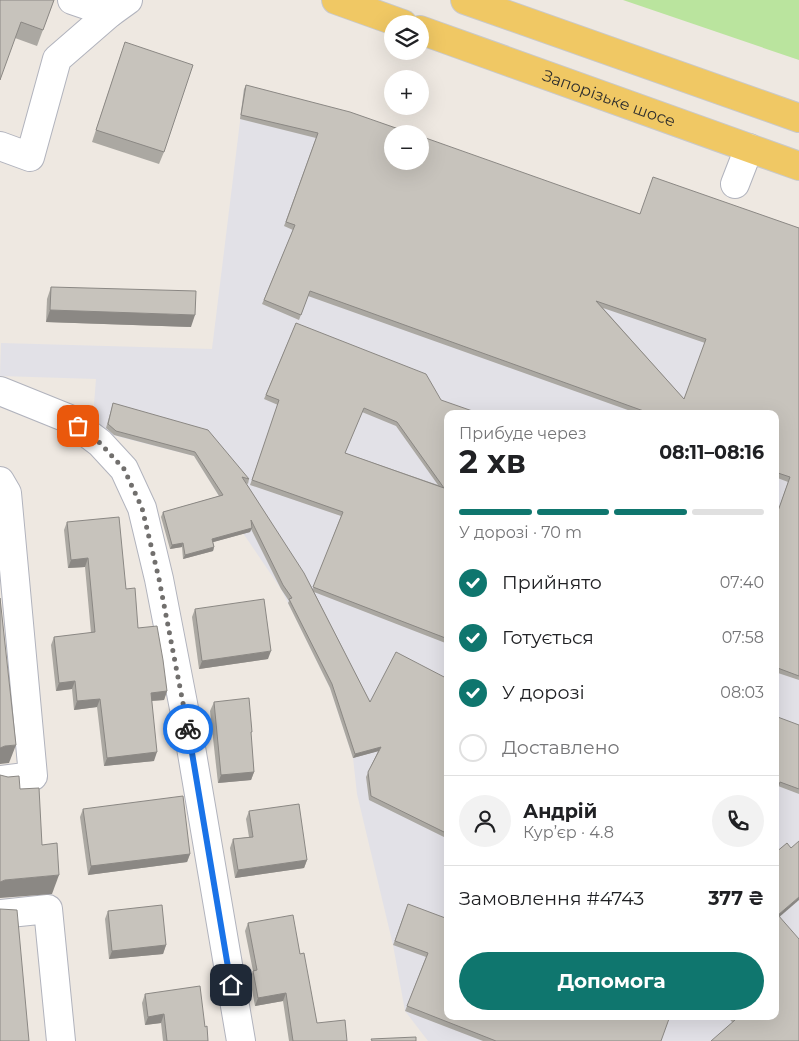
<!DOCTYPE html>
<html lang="uk">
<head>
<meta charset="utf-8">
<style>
  :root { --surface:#fff; --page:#f2f2f2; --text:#202124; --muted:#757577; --line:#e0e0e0; --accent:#0f766e }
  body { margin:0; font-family:Montserrat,sans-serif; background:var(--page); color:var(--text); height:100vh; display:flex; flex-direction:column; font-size:19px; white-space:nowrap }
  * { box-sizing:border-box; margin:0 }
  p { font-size:16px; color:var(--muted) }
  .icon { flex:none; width:28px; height:28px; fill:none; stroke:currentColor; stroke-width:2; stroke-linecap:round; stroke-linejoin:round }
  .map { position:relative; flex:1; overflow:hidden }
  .drawer { position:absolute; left:444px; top:410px; width:335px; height:610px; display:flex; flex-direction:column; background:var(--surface); border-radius:10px; box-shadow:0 5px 20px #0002 }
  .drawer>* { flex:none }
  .buttons { position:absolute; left:384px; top:15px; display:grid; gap:10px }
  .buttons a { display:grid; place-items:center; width:45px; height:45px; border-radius:50%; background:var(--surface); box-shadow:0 5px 20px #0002; font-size:25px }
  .pin { position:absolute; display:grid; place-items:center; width:42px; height:42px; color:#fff; margin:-21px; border-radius:10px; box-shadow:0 2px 8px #0006 }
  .courier { position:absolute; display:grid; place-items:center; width:50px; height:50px; margin:-25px; border:4px solid #1a73e8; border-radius:50%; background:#fff; color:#222; box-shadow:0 1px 6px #0007 }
  .headline em { font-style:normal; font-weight:700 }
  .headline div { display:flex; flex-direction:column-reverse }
  .headline { display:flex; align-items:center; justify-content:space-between; height:85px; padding:0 15px }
  h1 { font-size:32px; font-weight:700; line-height:38px }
  .bar { display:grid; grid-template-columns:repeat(4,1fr); gap:8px 5px; align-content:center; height:60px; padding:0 15px }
  .bar i { height:6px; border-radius:4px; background:var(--line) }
  .bar .selected { background:var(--accent) }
  .bar p { grid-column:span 4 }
  .line { display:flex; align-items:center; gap:12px; padding:0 15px; border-top:1px solid var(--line) }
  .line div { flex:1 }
  .round { display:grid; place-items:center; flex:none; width:52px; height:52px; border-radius:26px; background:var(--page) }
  ol { padding:0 15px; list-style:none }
  li { display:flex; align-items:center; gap:15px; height:55px }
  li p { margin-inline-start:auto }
  li .icon { padding:5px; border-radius:50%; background:var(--accent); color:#fff; stroke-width:4 }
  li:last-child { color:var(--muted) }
  li i { width:28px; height:28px; border:2px solid var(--line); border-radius:50% }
  .primary-button { display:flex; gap:10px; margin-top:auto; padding:10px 15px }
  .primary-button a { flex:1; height:58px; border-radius:30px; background:var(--accent); color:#fff; font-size:20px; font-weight:700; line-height:58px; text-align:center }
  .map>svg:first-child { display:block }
  .industrial { fill:#e2e1e7; fill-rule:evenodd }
  .green { fill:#bae49e }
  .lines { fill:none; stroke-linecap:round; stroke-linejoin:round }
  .minor-casing { stroke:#b1b3bd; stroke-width:30 }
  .major-casing { stroke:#c9c9c9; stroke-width:30 }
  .minor { stroke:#fff; stroke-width:28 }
  .major { stroke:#f0c864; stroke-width:28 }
  .wall { fill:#aba8a2; fill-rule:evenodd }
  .shaded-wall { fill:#8b8884 }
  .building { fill:#c7c3bc; stroke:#8b8884; fill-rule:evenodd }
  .done { stroke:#716f6d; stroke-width:5; stroke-dasharray:0 9 }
  .route { stroke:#1a73e8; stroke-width:6 }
  .labels { text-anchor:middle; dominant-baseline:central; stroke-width:4; stroke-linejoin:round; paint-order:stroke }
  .street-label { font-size:16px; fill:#2e2e2e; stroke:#fff }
</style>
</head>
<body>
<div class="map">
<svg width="799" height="1041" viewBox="0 0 799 1041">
  <rect width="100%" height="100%" fill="#eee8e1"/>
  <path class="industrial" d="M244,89l148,45v27h28l379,113v767h-371l-23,-30 -12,-66 -36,-151 -4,-36 -23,-70 -49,-99 -51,-75 -36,-58 -102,-26 4,-51 -96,-3 1,-33 211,6zM448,414h327v602h-327z"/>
  <polygon class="green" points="623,0 799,0 799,60"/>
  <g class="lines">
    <g class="minor-casing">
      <g id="minor">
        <polyline points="72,0 110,13 128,0"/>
        <polyline points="0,146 30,157 57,59 110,13"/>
        <polyline points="735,184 749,148"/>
        <polyline points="0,391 67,418 100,443 124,469 142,508 159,579 187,724 241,1041"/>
        <polyline points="0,481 7,493 33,776 0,780"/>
        <polyline points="0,914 48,909 61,1041"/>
      </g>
    </g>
    <g class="major-casing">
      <g id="major">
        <polyline points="336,0 403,24"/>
        <polyline points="465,0 799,118"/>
        <path id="s1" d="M420,30l379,136"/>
      </g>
    </g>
    <use href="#minor" class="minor"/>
    <use href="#major" class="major"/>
  </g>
  <g class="wall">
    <polygon points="0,0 54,0 37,46 15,38"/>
    <polygon points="121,54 164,152 159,164 92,142"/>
    <path d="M246,85l394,129 159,14v452l-24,-8v-161h3l10,-29 -13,-5v-63h-136l-331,-118 -9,24 -37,-16 31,-74 -9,-4 32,-88 -76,-19 4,-30zM603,308l102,35 -21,56z"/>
    <polygon points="51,287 191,327 46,322 47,299"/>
    <path d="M296,323l152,91v230l-134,-52 56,110 78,-23v160l-79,-39 -3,-23 12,-26 -25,7 -23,-70 -42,-85 1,-2 -8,-12 -30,-60 -1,3 -37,10 1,5 -1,4 -30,8 -1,-12 -12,2 -9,-32 2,-5 56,-16 -25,-40 -80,-21 -8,-7 7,-25 136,76 -1,5 -2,-1 67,106 28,-73 -91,-31 28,-80 -14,-6zM362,412l34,14 42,59 -93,-32z"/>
    <polygon points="67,522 126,589 138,628 167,691 164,700 152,701 154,761 104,766 97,707 74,710 72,689 56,691 51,645 54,637 91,633 85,567 68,568 64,530"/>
    <polygon points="195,609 268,659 199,669 192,617"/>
    <polygon points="214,702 251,736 254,772 251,780 218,783 210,711"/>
    <polygon points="799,725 799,794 778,786"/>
    <polygon points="83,809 190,854 187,862 88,875 80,817"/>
    <polygon points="249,811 307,860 304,868 235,878 230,848 233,839 249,837 246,819"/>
    <polygon points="408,904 661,1041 483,1041 405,1011 426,957 393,945"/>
    <polygon points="108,911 166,945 163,954 109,959 105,919"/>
    <polygon points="780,916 799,1041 732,1022 727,1016 775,1016"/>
    <polygon points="248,923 300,954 317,1023 347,1041 289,1041 283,1001 255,1006 250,979 253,971 245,931"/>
    <polygon points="145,994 205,1027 208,1041 163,1041 161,1023 145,1025 142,1003"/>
  </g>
  <g class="shaded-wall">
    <polygon points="50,310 195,315 191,327 46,322"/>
    <polygon points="252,528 250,532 210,543 212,539"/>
    <polygon points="183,543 182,547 170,549 172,545"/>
    <polygon points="214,547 213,551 183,559 185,555"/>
    <polygon points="88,558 85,567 68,568 71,560"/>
    <polygon points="271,651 268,659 199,669 202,661"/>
    <polygon points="75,681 72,689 56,691 59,683"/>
    <polygon points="167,691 164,700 148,701 151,693"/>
    <polygon points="100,699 97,707 74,710 77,701"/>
    <polygon points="16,745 9,763 0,764 0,748 5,746"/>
    <polygon points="381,747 379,751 353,758 355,754"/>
    <polygon points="157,752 154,761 104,766 107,758"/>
    <polygon points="254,772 251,780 218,783 221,775"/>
    <polygon points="190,854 187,862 88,875 91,866"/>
    <polygon points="307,860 304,868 235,878 238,870"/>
    <polygon points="59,875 52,894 0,898 0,882 5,880"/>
    <polygon points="799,897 799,900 777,919 778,915"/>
    <polygon points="166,945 163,954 109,959 112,951"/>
    <polygon points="286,993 283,1001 255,1006 258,998"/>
    <polygon points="164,1014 161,1023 145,1025 148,1017"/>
  </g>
  <g class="building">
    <polygon points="0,0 54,0 43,30 21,22 0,80"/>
    <polygon points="125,42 193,65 164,152 96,130"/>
    <path d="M246,85l104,27 63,22h-21v27h28v-25l220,78 13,-37 146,51v448l-24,-9v-156h3l12,-34 -15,-5v-58h-123l-342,-123 -9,24 -37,-15 31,-75 -9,-3 32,-89 -77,-18zM596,301l110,38 -22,60z"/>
    <polygon points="51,287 196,291 195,315 50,310"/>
    <path d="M296,323l130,51 15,26 40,14h-33v225l-135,-52 30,-75 -91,-32 27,-80 -13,-5zM364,408l33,14 47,66 -99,-35z"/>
    <polygon points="113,403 208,430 249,479 242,477 304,573 370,702 396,652 448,679 448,834 371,796 368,772 381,747 355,754 332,684 289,599 292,598 283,585 251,520 252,528 212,539 214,547 185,555 183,543 172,545 163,512 223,495 195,452 116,431 108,424"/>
    <polygon points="119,517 126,589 135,588 138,628 157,626 163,660 167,691 151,693 157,752 107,758 100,699 77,701 75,681 59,683 54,637 95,632 88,558 71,560 67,522"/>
    <polygon points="0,598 16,745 5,746 0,748"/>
    <polygon points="264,599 271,651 202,661 195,609"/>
    <polygon points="249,698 252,732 251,732 254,772 221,775 214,702"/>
    <polygon points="775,716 799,725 799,789 780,782 775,795"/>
    <polygon points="0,775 8,777 19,776 20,789 39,788 42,845 57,843 59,875 5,880 0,882"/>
    <polygon points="183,796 190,854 91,866 83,809"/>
    <polygon points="299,804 307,860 238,870 233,839 253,837 249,811"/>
    <polygon points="799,841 799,897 778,915 799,939 799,1041 711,1041 735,1020 732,1016 775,1016 775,853 787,843 791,848"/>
    <polygon points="408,904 448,919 448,1016 670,1016 661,1041 496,1041 407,1006 428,953 395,941"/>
    <polygon points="162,905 166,945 112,951 108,911"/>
    <polygon points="0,909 17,910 29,1041 0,1041"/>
    <polygon points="293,915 300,954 304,953 317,1023 345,1020 347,1041 293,1041 286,993 258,998 253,971 257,970 248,923"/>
    <polygon points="200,986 205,1027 207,1026 208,1041 167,1041 164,1014 148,1017 145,994"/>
    <polygon points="416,1037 416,1041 372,1041 371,1039"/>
  </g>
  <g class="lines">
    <polyline class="done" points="78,426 100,443 124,469 142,508 159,579 188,729"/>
    <polyline class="route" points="188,729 231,985"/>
  </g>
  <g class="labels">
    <g class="street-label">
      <text stroke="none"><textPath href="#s1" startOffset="201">Запорізьке шосе</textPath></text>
    </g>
  </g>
</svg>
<div class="buttons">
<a><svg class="icon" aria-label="layers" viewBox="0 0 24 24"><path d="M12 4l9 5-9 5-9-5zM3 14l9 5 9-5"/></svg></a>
<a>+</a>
<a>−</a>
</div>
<div class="pin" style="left:78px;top:426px;background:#ea580c"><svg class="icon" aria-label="bag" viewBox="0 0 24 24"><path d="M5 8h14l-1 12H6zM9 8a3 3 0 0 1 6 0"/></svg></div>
<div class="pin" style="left:231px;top:985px;background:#1f2937"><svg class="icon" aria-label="home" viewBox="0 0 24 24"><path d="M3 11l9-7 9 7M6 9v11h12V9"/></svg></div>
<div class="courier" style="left:188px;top:729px"><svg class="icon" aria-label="bike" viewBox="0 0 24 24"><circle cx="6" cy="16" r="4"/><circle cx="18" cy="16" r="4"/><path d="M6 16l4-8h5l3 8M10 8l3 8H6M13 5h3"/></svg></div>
<section class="drawer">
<div class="headline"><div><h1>2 хв</h1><p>Прибуде через</p></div><em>08:11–08:16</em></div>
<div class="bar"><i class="selected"></i><i class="selected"></i><i class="selected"></i><i></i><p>У дорозі · 70 m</p></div>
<ol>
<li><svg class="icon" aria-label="check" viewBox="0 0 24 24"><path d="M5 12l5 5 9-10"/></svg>Прийнято<p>07:40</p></li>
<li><svg class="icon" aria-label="check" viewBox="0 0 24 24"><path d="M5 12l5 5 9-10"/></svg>Готується<p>07:58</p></li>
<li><svg class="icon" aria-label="check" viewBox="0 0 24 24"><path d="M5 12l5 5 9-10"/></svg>У дорозі<p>08:03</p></li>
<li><i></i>Доставлено</li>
</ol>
<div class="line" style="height:90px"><a class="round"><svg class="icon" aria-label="person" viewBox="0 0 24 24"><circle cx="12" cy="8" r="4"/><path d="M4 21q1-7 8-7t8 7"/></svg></a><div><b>Андрій</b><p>Кур’єр · 4.8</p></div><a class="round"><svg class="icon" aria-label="phone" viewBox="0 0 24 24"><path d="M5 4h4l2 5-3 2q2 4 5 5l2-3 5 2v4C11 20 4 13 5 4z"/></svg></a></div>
<div class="line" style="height:65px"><div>Замовлення #4743</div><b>377 ₴</b></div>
<div class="primary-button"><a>Допомога</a></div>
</section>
</div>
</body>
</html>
